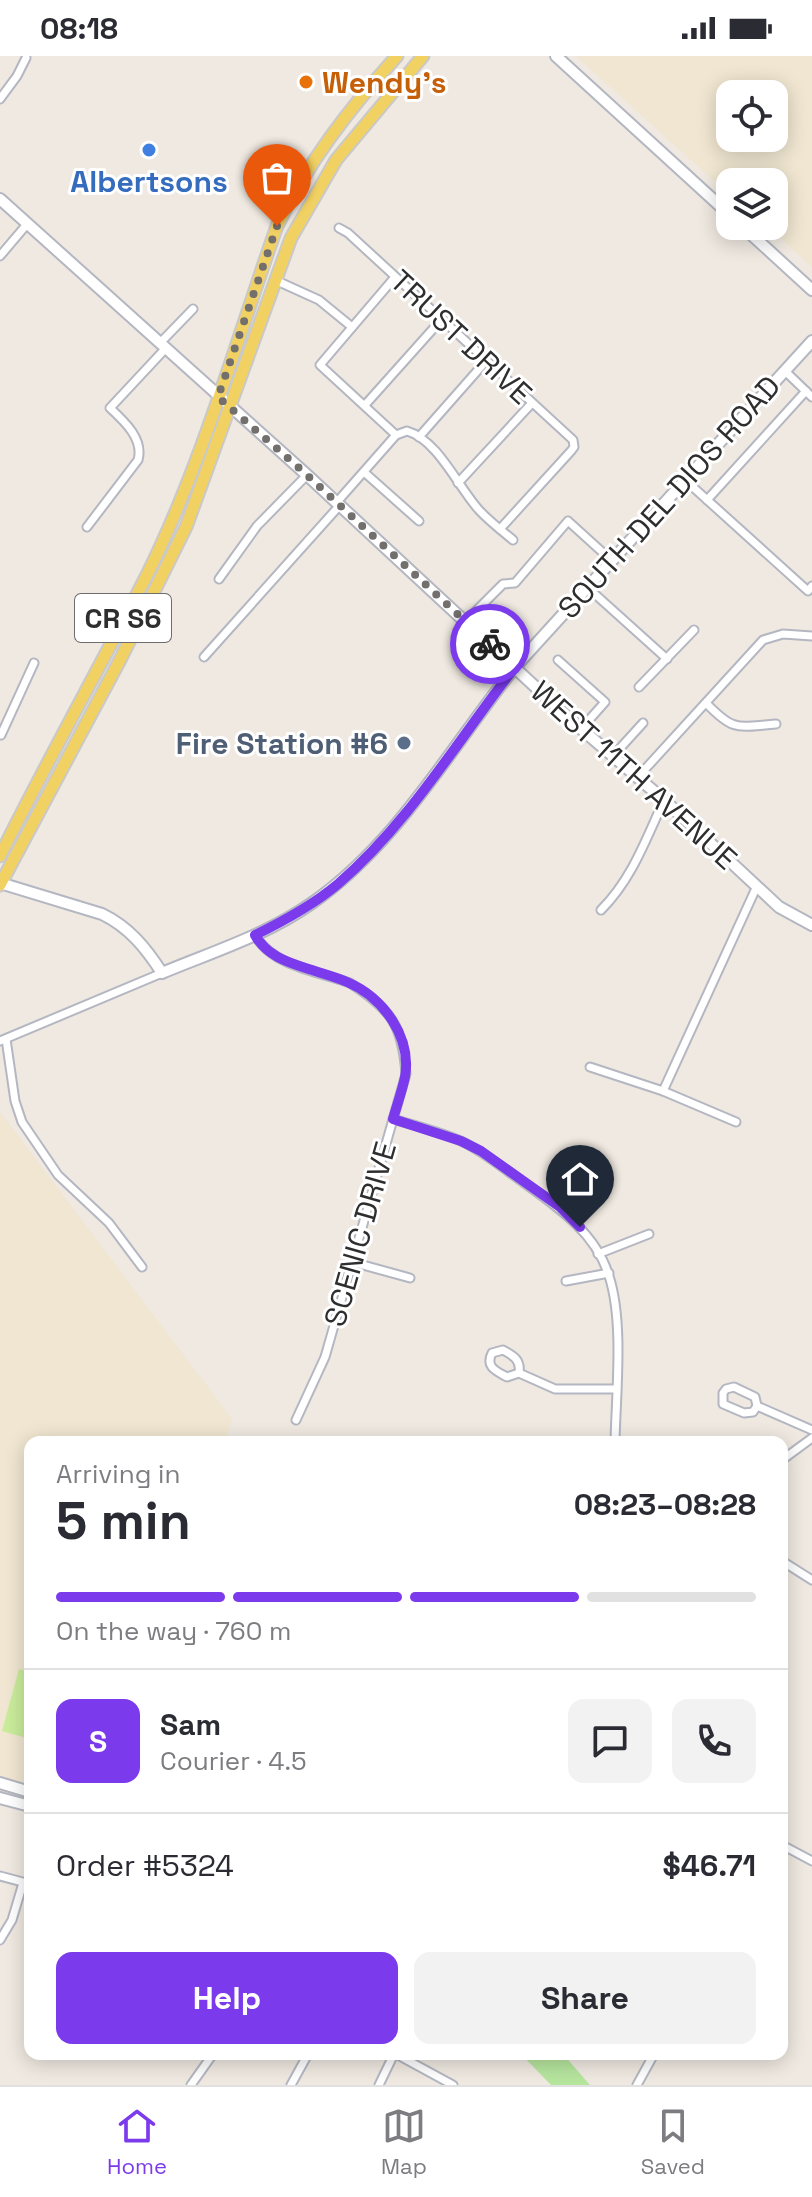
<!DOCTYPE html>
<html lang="en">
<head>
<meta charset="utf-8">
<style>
  :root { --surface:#fff; --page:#f2f2f3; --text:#2b2b33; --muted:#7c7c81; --line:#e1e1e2; --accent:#7c3aed }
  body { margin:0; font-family:"Space Grotesk",sans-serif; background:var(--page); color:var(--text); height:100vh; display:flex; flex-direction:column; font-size:30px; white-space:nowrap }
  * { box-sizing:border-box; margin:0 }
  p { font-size:26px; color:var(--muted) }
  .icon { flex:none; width:44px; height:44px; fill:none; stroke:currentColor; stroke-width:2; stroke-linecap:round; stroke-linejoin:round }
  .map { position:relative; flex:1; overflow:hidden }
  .panel { position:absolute; left:24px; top:1380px; width:764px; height:624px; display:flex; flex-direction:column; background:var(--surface); border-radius:16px; box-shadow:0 4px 20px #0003 }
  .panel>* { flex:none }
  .controls { position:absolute; left:716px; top:24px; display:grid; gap:16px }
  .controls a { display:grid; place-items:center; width:72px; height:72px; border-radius:16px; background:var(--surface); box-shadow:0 4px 20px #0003; font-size:40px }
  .pin { position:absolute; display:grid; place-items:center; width:68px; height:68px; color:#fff; margin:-82px -34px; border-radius:50% 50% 50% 0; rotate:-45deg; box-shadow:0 0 8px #0007 }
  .pin .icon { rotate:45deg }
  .courier { position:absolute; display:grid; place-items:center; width:80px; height:80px; margin:-40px; border:6px solid #7c3aed; border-radius:50%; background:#fff; color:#222; box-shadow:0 2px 10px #0007 }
  .head em { font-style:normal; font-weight:700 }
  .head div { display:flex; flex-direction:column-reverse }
  .head { display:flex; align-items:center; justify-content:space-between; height:136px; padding:0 32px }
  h1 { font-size:52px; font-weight:700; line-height:60px }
  .bar { display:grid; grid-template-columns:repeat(4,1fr); gap:12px 8px; align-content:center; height:96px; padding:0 32px }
  .bar i { height:10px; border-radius:6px; background:var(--line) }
  .bar .selected { background:var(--accent) }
  .bar p { grid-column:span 4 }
  .line { display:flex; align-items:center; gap:20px; padding:0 32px; border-top:2px solid var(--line) }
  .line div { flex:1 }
  .round { display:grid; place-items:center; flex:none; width:84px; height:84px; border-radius:16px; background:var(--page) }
  .primary-button { display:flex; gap:16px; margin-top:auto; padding:16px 32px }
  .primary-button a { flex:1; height:92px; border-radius:16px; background:var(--accent); color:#fff; font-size:32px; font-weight:700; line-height:92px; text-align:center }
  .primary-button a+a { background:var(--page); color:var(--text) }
  .status { display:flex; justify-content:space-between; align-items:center; height:56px; padding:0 40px; background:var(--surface); direction:ltr }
  .status svg { height:22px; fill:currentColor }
  .tab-bar { display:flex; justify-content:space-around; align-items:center; height:112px; border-top:2px solid var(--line); background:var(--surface); font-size:22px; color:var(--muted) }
  .tab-bar a { display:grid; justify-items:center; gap:4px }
  .tab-bar .selected { color:var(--accent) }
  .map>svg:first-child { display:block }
  .education { fill:#f0e6d1; fill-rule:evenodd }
  .green { fill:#b6e59e }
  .pitch { fill:#c9ec9a }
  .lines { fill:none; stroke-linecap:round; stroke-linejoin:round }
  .street-casing { stroke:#b4b7c1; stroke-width:11 }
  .secondary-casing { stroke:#b4b7c1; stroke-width:14 }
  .primary-casing { stroke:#c9c9c9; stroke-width:15 }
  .street { stroke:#fff; stroke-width:7 }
  .secondary { stroke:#fff; stroke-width:10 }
  .primary { stroke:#f2d163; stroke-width:11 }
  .done { stroke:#726f6d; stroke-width:8; stroke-dasharray:0 14.4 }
  .route { stroke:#7c3aed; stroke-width:10 }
  .food-dot { fill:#e8710a; stroke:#fff; stroke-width:3 }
  .shop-dot { fill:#3f7fe0; stroke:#fff; stroke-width:3 }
  .service-dot { fill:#5c6f8a; stroke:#fff; stroke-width:3 }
  .labels { text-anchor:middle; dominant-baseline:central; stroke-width:6; stroke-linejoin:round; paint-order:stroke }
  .shield { fill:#fff; stroke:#6d6d6d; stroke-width:2 }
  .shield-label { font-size:28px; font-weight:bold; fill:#2e2e2e }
  .food-label { font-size:30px; font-weight:bold; fill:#c56008; stroke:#fff; text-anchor:start }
  .shop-label { font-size:30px; font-weight:bold; fill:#366cbe; stroke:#fff }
  .street-label { font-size:30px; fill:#2e2e2e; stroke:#fff }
  .service-label { font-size:30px; font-weight:bold; fill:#4e5e75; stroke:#fff; text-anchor:end }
</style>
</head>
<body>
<div class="status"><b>08:18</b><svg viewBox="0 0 49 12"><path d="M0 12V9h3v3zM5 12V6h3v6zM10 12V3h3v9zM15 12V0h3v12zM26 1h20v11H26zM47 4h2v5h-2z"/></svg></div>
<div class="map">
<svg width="812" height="2029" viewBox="0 0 812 2029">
  <rect width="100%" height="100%" fill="#efe9e1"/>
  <g class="education">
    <path d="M576,0h236v212l-44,-42h6v-44h-44v10l-3,-3 -2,2zM730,38h44v44h-44z"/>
    <polygon points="0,1056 232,1363 225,1386 30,1386 30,1753 5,1746 0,1735"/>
  </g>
  <polygon class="green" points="521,1998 563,1998 590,2029 551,2029"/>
  <polygon class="pitch" points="19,1613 30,1616 30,1683 2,1675"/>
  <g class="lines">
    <g class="street-casing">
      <g id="street">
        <polyline points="0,43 17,20 26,2"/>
        <polyline points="339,172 348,177 573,384 574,391 571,395 500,473"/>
        <polyline points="0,200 28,167"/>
        <path d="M395,221l-75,88 76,70 11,-4c31,9 51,56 72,79 10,11 22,20 34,30"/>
        <polyline points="275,224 319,244 352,271"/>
        <polyline points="161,286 193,253"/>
        <polyline points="785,315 812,341"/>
        <polyline points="365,349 441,264"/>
        <polyline points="419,381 486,305"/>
        <polyline points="364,416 419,465"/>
        <polyline points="684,423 808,535 812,530"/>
        <polyline points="458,427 532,347"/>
        <polyline points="707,444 806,335"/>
        <polyline points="337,446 396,379"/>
        <path d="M87,471l51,-67c6,-21 -14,-39 -28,-52l56,-60"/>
        <polyline points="219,523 257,470 307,419"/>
        <polyline points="587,531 667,603"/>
        <polyline points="466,565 503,528 515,527 568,465 611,504"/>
        <polyline points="204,601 340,449"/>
        <polyline points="558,604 605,646 581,673"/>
        <polyline points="639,631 694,574"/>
        <path d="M706,647c28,29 31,24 70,21"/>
        <polyline points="1,679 34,607"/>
        <polyline points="612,701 643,667"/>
        <polyline points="637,722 763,584 783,578 812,580"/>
        <path d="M601,854c31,-31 45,-71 63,-110"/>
        <path d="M255,879c17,31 64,37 95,48 42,28 52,41 56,91l-81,283 -29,63"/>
        <polyline points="6,983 15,1045 22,1066 58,1119 109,1167 142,1211"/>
        <polyline points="0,985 162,917"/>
        <polyline points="590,1011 663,1035 736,1066"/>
        <polyline points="663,1035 757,830"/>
        <path d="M393,1063c23,7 48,13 70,23 17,8 31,19 46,30 39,29 85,55 100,104 15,46 7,117 6,166"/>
        <polyline points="598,1198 649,1178"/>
        <polyline points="352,1206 410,1222"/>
        <polyline points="566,1225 609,1217"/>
        <path d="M519,1317c2,-13 -5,-17 -16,-23l-11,3c-7,14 4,18 15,24l12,-4 36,16h61"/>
        <polygon points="734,1331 755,1341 757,1350 753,1356 744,1357 723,1348 723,1337 726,1333"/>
        <polyline points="757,1350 812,1374"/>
        <polyline points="782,1404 812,1382"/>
        <polyline points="782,1505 812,1524"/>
        <polyline points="782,1789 812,1805"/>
        <polyline points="0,1820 30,1828"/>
        <polyline points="0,1884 12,1864 23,1827"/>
        <polyline points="396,1998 453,2029"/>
        <polyline points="191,2029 213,1998"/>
        <polyline points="291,2029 308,1998"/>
        <polyline points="379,2029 394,1998"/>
        <polyline points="637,2029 654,1998"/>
      </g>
    </g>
    <g class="secondary-casing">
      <g id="secondary">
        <polyline points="556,0 730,159"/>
        <polyline points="0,143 307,419 571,664 664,744 779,851 812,869"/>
        <polyline points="742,170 812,234"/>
        <path d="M0,827l102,31c27,13 44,34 60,59 50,-21 105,-38 150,-70 86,-60 139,-156 203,-236l297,-326"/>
        <polyline points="0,1727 30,1736"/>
        <polyline points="0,1742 30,1750"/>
      </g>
    </g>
    <g class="primary-casing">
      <g id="primary">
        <path d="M0,800c47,-95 99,-187 147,-281 55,-111 89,-233 130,-349 31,-64 72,-117 120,-170"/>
        <polyline points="0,829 120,604 186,471 291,182 336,104 423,0"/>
      </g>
    </g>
    <use href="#street" class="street"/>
    <use href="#secondary" class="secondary"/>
    <use href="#primary" class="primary"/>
  </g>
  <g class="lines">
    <polyline class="done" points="277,170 218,341 307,419 490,588"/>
    <path class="route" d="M490,588l25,23c-57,73 -106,156 -177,217 -25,21 -54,37 -83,51 12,22 35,28 57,35 12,4 24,7 35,12 36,15 65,55 58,95 -3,14 -8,28 -12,42l68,22 20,10 79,56 20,20"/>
  </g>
  <circle class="food-dot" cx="306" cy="26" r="8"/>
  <circle class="shop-dot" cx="149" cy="94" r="8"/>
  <circle class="service-dot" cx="404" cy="687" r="8"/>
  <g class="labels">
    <rect class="shield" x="75" y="538" width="96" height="48" rx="6"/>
    <g class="shield-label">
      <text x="123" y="562">CR S6</text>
    </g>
    <g class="food-label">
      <text x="322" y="26">Wendy's</text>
    </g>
    <g class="shop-label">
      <text x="149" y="125">Albertsons</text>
    </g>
    <g class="street-label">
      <text transform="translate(461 281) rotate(43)">TRUST DRIVE</text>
      <text transform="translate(669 441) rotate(-48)">SOUTH DEL DIOS ROAD</text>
      <text transform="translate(634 719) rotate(42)">WEST 11TH AVENUE</text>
      <text transform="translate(360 1178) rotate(-74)">SCENIC DRIVE</text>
    </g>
    <g class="service-label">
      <text x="388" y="687">Fire Station #6</text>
    </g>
  </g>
</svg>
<div class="controls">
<a><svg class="icon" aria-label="locate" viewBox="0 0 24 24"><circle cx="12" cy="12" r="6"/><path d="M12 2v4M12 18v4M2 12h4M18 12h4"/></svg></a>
<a><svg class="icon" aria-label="layers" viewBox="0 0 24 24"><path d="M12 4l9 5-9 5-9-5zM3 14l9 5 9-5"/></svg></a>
</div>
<div class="pin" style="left:277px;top:170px;background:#ea580c"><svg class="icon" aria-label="bag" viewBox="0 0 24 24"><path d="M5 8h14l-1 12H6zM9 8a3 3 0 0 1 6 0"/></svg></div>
<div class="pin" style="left:580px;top:1171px;background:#1f2937"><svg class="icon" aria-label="home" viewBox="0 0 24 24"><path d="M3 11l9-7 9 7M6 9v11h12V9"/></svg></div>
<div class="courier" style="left:490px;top:588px"><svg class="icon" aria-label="bike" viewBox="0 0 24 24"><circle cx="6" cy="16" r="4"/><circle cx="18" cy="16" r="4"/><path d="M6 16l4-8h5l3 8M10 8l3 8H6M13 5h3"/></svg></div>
<section class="panel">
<div class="head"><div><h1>5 min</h1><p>Arriving in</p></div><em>08:23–08:28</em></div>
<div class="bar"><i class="selected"></i><i class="selected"></i><i class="selected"></i><i></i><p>On the way · 760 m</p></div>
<div class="line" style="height:144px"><b class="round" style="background:var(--accent);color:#fff">S</b><div><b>Sam</b><p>Courier · 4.5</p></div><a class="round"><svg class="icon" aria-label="chat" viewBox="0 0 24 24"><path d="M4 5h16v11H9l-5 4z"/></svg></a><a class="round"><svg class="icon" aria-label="phone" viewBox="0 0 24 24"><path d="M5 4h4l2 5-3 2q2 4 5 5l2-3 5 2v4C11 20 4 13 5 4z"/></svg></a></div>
<div class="line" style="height:104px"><div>Order #5324</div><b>$46.71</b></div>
<div class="primary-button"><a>Help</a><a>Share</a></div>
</section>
</div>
<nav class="tab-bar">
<a class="selected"><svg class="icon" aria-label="home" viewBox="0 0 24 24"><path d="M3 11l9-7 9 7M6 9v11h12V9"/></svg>Home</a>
<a><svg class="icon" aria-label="map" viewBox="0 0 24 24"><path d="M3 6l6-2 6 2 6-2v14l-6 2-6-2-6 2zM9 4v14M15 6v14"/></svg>Map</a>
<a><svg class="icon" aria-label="saved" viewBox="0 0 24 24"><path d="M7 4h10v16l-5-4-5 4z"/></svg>Saved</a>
</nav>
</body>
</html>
